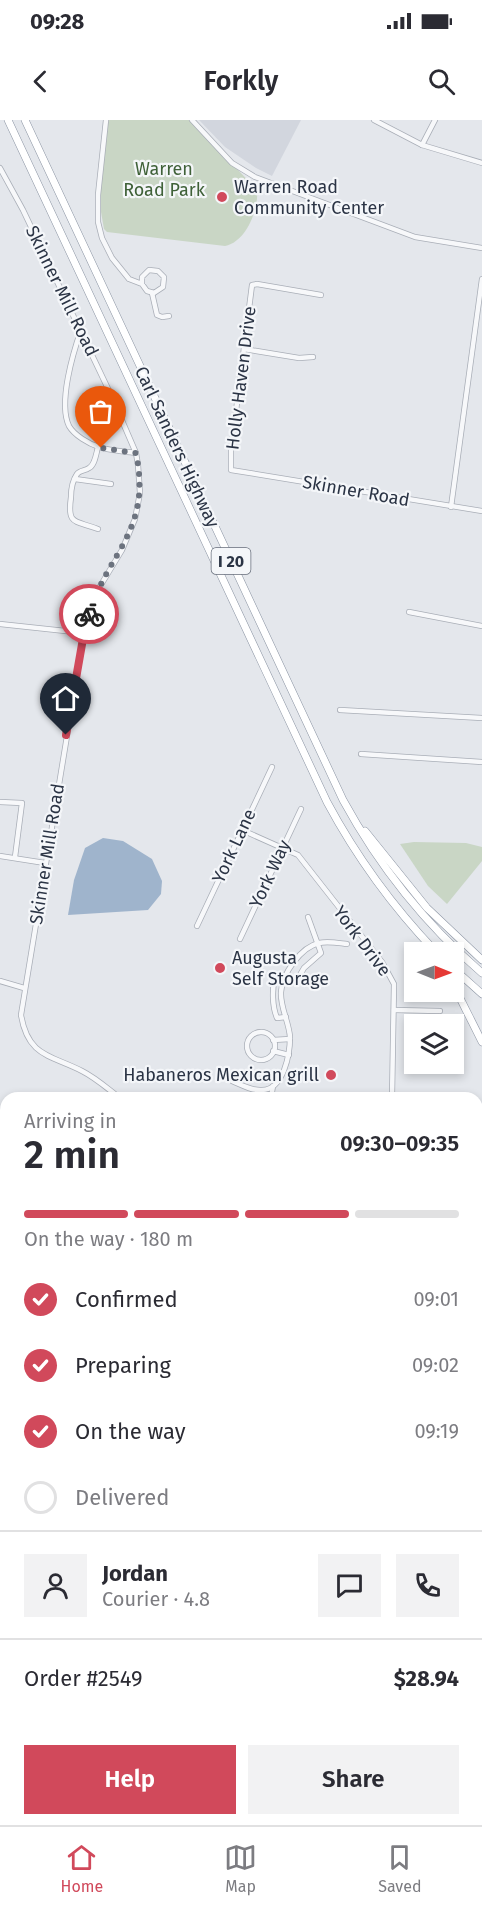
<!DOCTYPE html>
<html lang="en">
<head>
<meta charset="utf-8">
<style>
  :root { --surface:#fff; --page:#f2f2f3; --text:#2b2b33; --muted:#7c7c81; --line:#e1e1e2; --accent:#d1495b }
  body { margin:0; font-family:"Fira Sans",sans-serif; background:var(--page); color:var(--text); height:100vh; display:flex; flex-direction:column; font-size:22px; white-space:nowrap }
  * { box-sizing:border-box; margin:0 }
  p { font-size:20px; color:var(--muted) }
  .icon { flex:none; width:33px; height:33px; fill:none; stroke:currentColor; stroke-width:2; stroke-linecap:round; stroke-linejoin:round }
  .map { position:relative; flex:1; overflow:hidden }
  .panel { position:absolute; left:0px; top:972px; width:483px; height:734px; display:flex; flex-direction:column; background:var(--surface); border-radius:18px 18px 0 0; box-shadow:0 3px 9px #0003 }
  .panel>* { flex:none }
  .needle { width:39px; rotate:91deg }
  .buttons { position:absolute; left:404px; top:822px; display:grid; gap:12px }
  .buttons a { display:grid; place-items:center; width:60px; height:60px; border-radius:0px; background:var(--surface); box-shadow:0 3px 9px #0003; font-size:30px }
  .pin { position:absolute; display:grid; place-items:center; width:51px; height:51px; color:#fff; margin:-62px -26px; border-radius:50% 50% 50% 0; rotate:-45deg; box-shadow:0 0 6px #0007 }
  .pin .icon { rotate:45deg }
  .courier { position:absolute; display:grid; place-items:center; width:60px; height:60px; margin:-30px; border:4px solid #d1495b; border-radius:50%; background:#fff; color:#222; box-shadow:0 2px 8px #0007 }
  .summary em { font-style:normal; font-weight:600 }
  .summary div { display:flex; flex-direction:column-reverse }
  .summary { display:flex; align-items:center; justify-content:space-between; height:102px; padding:0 24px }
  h1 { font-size:39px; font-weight:600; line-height:45px }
  .bar { display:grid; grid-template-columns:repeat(4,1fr); gap:9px 6px; align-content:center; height:72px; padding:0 24px }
  .bar i { height:8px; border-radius:4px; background:var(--line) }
  .bar .active { background:var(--accent) }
  .bar p { grid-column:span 4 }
  .line { display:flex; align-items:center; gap:15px; padding:0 24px; border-top:2px solid var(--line) }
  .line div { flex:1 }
  .round { display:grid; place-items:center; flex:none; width:63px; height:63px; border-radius:0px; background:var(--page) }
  ol { padding:0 24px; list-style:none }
  li { display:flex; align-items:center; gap:18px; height:66px }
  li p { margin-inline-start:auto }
  li .icon { padding:6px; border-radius:50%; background:var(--accent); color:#fff; stroke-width:4 }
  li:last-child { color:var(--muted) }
  li i { width:33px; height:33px; border:3px solid var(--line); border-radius:50% }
  .button { display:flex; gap:12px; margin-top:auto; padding:12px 24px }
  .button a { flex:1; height:69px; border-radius:0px; background:var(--accent); color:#fff; font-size:24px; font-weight:600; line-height:69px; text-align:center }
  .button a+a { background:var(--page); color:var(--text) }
  .status { display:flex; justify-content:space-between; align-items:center; height:42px; padding:0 30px; background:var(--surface); direction:ltr }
  .status svg { height:16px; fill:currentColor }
  header { display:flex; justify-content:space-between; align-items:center; height:78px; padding:0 24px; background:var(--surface); font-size:27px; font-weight:600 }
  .dock { display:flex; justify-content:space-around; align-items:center; height:84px; border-top:2px solid var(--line); background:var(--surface); font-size:16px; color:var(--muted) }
  .dock a { display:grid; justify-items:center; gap:3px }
  .dock .active { color:var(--accent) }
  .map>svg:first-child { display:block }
  .built { fill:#d2d6de }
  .green { fill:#c9d6c5 }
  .water { fill:#9fb4cc }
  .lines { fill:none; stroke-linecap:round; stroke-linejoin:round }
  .stream { stroke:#9fb4cc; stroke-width:1.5 }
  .minor-casing { stroke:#a9aeb7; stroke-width:6 }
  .major-casing { stroke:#a3abb8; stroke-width:8 }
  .highway-casing { stroke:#8b94a3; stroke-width:8 }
  .minor { stroke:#f7f8fa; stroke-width:4.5 }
  .major { stroke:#fff; stroke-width:6 }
  .highway { stroke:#fff; stroke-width:7 }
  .done { stroke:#6c737f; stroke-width:6; stroke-dasharray:0 10.8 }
  .route { stroke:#d1495b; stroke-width:8 }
  .poi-dot { fill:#d1495b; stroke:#f4f6f9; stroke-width:2 }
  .labels { text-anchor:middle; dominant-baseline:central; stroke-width:4.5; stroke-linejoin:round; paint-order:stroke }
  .shield { fill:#f4f6f9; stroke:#676e7b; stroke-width:1.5 }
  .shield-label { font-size:16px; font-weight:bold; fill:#2b3445 }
  .park-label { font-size:18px; fill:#3f6138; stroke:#f4f6f9 }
  .poi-label { font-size:18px; fill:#2b3445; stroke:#f4f6f9; text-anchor:start }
  .street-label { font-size:18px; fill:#2b3445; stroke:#f4f6f9 }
</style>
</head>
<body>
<div class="status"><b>09:28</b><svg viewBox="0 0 49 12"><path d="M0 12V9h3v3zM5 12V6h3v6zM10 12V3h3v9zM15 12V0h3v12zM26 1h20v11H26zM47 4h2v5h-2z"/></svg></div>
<header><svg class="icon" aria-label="back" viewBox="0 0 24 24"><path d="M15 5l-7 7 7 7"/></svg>Forkly<svg class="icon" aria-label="search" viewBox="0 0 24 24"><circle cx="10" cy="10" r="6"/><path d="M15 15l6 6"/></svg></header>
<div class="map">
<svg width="482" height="1705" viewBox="0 0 482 1705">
  <rect width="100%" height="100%" fill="#e4e7ec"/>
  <g class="built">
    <polygon points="199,0 301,0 272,56 256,48 225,27"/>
    <polygon points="482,1192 482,1705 273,1705 275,1700 477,1700 477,1193"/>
  </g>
  <g class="green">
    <path d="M107,0h84l66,70c2,19 -11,52 -32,56l-118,-14 -3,-3 -6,-34z"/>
    <polygon points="414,722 466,723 482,727 482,741 447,784 428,766 400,724"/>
    <polygon points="0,1451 6,1453 6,1482 4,1490 6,1492 6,1556 0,1550"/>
  </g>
  <g class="water">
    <polygon points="103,718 123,721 152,739 162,761 161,774 148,790 68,795 74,760 85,728"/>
    <polygon points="0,1372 6,1374 6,1443 0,1442"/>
  </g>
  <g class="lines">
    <g class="stream">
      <polyline points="0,1054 6,1059"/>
      <polyline points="0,1338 6,1333"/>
    </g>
    <g class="minor-casing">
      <g id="minor">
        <polyline points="106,0 98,75 98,102 102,118 112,138 129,159 142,164 147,171 154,173 163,167 164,157 158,151 149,150 142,157 142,164"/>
        <polyline points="192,0 232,43 255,57 415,117 482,128"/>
        <polyline points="374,0 422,25 482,43"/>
        <polyline points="422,25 435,0"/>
        <path d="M0,48l23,42 88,185 25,58 2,12 2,28 -5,26 -13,31 -23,38 -10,24 -5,21 -63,382c7,42 30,40 61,56 14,7 26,18 38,27"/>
        <polyline points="152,173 157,195 162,197 169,196"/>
        <polyline points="321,175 257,164 252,165 231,330 231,350 482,391"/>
        <path d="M81,210c-8,23 -23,73 -12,96 5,9 20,18 30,21 11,4 25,4 37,6"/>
        <polyline points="244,229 299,238 313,237"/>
        <path d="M98,327c-2,7 -3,18 -9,21 -4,3 -9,2 -12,6 -4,6 -6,16 -6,23 -4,29 4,23 27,32"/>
        <polyline points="75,359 111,364"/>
        <polyline points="451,387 482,159"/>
        <polyline points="409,492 482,506"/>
        <polyline points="0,504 84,513"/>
        <polyline points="340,590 482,598"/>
        <polyline points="361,634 482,642"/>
        <polyline points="0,682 22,683 15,737"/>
        <polyline points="242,710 298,735 382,842 394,864 392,978"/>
        <polyline points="0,736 45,743"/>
        <polyline points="197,806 272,647"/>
        <polyline points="240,819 301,689"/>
        <polyline points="0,861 24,868"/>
        <polyline points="394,890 440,891"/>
        <path d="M286,897l-9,1c-5,-12 -5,-29 -2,-42l22,4 7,-12 17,-15 -13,-36"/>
        <circle cx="261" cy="926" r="14"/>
        <polyline points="273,920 290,919"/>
        <polyline points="273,931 289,935"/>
        <path d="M232,961c9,4 20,10 30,9 22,0 28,-37 28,-53 -1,-15 -10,-30 -9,-45 1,-18 20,-45 38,-49 9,-2 19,0 28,1"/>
        <polyline points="271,978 273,966"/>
        <polyline points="477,1026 482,1030"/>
        <polyline points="0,1083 2,1083"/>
        <polyline points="0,1110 6,1114"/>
        <polyline points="0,1150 6,1141"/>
        <polyline points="0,1184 6,1182"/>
        <polyline points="0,1245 6,1238"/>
        <polyline points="477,1256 482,1257"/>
        <polyline points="477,1391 482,1392"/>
      </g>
    </g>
    <g class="major-casing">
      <g id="major">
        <polyline points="0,1696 6,1693"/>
        <polyline points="160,1700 169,1705"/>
      </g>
    </g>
    <g class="highway-casing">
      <g id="highway">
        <path d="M8,0l319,682c30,56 66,105 109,150"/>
        <path d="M25,0l318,680c36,66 82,124 139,173"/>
        <polyline points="365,711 427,788 482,840"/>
        <polyline points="453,848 482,874"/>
        <polyline points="453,864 482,922"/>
      </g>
    </g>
    <use href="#minor" class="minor"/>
    <use href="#major" class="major"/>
    <use href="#highway" class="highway"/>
  </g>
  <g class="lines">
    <path class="done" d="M89,494c20,-64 63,-83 47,-161l-35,-5"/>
    <polyline class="route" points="66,615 84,513 89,494"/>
  </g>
  <g class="poi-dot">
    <circle cx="222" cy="77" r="6"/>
    <circle cx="220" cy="848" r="6"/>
    <circle cx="331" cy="955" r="6"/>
  </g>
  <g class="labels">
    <rect class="shield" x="211.5" y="428" width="39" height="26" rx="4.5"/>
    <g class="shield-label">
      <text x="231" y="441">I 20</text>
    </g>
    <g class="park-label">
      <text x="164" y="49">Warren<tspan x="164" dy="21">Road Park</tspan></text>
    </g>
    <g class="poi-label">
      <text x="234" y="67">Warren Road<tspan x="234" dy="21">Community Center</tspan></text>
      <text x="232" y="838">Augusta<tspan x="232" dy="21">Self Storage</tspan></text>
      <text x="319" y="955" text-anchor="end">Habaneros Mexican grill</text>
    </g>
    <g class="street-label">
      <text transform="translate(62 171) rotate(64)">Skinner Mill Road</text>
      <text transform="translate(241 258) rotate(-83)">Holly Haven Drive</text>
      <text transform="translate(177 327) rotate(65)">Carl Sanders Highway</text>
      <text transform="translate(356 371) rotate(10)">Skinner Road</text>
      <text transform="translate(234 726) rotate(-65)">York Lane</text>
      <text transform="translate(47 734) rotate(-81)">Skinner Mill Road</text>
      <text transform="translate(270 754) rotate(-65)">York Way</text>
      <text transform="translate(362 821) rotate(53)">York Drive</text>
    </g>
  </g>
</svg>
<div class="buttons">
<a><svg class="needle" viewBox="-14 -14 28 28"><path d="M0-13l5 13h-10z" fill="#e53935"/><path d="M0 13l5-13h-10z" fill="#7c7c81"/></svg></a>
<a><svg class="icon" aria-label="layers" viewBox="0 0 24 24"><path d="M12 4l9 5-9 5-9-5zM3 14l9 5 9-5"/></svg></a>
</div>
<div class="pin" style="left:101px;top:328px;background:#ea580c"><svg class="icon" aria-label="bag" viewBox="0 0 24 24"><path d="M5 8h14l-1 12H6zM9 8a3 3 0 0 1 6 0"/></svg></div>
<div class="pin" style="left:66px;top:615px;background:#1f2937"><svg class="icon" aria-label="home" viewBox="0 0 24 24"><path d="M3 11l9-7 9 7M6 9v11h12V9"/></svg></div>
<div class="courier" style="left:89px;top:494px"><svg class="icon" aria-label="bike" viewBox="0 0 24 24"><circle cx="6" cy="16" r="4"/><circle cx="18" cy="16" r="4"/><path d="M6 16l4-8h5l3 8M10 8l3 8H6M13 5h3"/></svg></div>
<section class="panel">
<div class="summary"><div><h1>2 min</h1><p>Arriving in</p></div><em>09:30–09:35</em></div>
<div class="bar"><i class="active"></i><i class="active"></i><i class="active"></i><i></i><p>On the way · 180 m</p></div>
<ol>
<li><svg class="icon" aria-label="check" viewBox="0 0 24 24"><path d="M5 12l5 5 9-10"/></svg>Confirmed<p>09:01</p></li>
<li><svg class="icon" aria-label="check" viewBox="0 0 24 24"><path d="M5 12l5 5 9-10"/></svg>Preparing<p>09:02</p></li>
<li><svg class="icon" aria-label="check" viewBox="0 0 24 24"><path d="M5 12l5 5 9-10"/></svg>On the way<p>09:19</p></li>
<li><i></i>Delivered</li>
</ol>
<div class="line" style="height:108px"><a class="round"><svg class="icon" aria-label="person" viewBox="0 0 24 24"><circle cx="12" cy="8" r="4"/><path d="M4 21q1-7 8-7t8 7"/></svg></a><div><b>Jordan</b><p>Courier · 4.8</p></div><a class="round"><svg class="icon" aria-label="chat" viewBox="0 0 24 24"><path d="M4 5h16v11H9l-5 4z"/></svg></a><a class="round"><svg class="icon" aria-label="phone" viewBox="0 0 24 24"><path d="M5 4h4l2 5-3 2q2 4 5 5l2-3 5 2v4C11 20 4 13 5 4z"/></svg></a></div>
<div class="line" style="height:78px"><div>Order #2549</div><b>$28.94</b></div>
<div class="button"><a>Help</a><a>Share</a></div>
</section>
</div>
<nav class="dock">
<a class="active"><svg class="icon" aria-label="home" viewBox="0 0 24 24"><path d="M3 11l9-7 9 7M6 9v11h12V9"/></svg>Home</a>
<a><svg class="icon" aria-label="map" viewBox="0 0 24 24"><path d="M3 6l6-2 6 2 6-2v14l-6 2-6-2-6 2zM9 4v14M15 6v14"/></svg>Map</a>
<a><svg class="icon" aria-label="saved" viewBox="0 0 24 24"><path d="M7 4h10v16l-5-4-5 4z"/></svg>Saved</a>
</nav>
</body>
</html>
